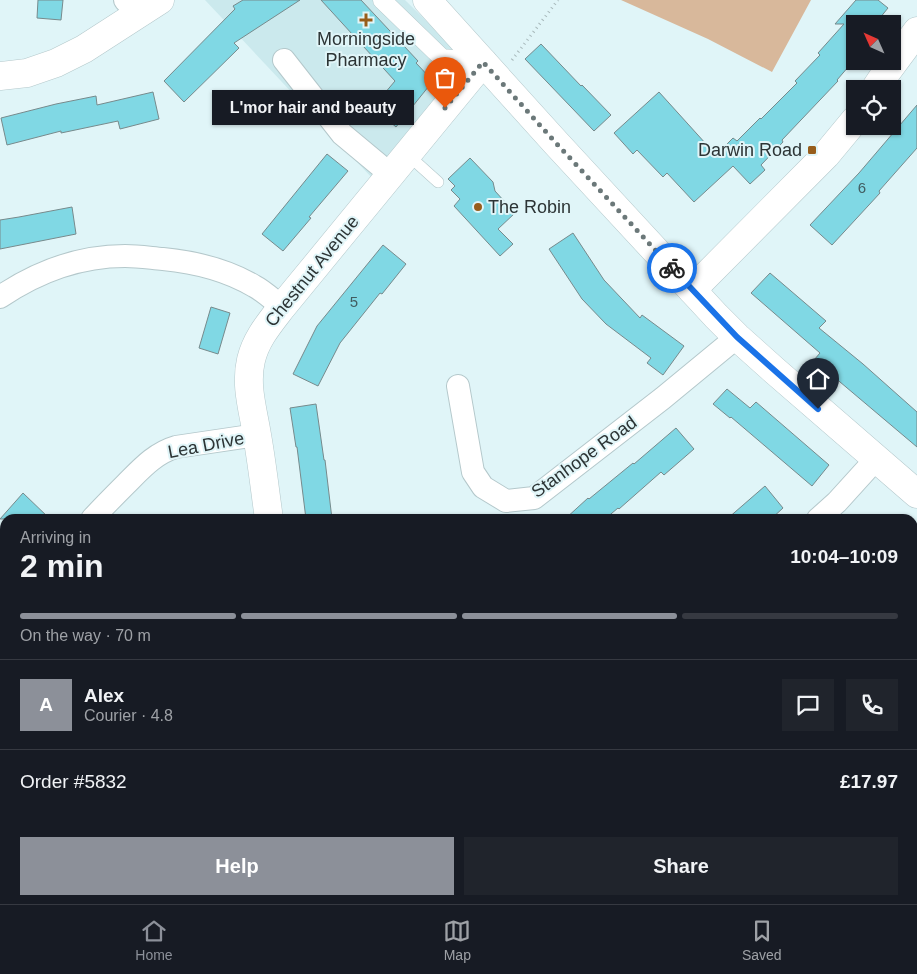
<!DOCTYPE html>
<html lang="en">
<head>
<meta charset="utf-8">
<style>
  :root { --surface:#171b24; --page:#20242c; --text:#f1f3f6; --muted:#9ea1a6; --line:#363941; --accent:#8c9099 }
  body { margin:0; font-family:Helvetica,sans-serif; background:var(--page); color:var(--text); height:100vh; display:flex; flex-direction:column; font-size:19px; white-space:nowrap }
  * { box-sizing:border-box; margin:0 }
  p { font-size:16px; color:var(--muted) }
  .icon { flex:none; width:28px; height:28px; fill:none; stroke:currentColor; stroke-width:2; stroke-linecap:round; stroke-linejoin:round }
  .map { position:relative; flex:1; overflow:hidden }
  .panel { position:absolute; left:0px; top:514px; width:918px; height:391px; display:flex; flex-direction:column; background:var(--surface); border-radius:15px 15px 0 0; box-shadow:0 1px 4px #0004 }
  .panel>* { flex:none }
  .needle { width:32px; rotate:315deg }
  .tools { position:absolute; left:846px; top:15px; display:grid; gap:10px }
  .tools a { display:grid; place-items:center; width:55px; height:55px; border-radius:0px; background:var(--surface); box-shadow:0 1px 4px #0004; font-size:25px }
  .pin { position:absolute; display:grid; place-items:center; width:42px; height:42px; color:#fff; margin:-51px -21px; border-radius:50% 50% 50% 0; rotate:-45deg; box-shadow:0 0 5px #0007 }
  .pin .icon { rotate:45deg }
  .courier { position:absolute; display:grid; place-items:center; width:50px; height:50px; margin:-25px; border:4px solid #1a73e8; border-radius:50%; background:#fff; color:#222; box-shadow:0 1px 6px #0007 }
  .bubble { position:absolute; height:35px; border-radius:0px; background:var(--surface); box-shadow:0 1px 4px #0004; font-size:16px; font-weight:600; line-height:35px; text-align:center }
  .head em { font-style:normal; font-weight:600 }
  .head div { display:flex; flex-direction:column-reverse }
  .head { display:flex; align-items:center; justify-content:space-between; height:85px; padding:0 20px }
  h1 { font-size:32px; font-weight:600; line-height:38px }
  .bar { display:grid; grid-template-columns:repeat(4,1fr); gap:8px 5px; align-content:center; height:60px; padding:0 20px }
  .bar i { height:6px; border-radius:4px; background:var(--line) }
  .bar .on { background:var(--accent) }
  .bar p { grid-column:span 4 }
  .line { display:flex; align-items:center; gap:12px; padding:0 20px; border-top:1px solid var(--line) }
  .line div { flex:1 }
  .round { display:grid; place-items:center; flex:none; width:52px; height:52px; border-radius:0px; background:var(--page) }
  .cta { display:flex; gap:10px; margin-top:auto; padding:10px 20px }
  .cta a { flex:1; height:58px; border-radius:0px; background:var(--accent); color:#fff; font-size:20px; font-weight:600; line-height:58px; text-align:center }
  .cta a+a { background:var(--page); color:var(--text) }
  .tab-bar { display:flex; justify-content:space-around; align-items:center; height:70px; border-top:1px solid var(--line); background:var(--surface); font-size:14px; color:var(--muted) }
  .tab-bar a { display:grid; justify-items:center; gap:2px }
  .tab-bar .on { color:var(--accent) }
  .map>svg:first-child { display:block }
  .built { fill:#cbe9ed }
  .park { fill:#d8b89b }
  .building { fill:#80d8e4; stroke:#778a8c }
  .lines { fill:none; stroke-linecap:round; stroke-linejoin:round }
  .service-casing { stroke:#b4c8cb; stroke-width:12 }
  .pedestrian-casing { stroke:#b4c8cb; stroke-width:19 }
  .minor-casing { stroke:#b4c8cb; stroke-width:24 }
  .tertiary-casing { stroke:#b4c8cb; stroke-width:29 }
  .path { stroke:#a8b9bb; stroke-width:3; stroke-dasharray:1 4; stroke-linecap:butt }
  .service { stroke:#fff; stroke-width:11 }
  .pedestrian { stroke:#fff; stroke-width:18 }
  .minor { stroke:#fff; stroke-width:22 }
  .tertiary { stroke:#fff; stroke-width:28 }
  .done { stroke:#6b7879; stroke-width:5; stroke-dasharray:0 9 }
  .route { stroke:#1a73e8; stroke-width:6 }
  .poi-dot { fill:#975d1b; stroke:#e0f5f8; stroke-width:2 }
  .labels { text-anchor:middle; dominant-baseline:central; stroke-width:4; stroke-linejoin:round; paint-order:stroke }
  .number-label { font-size:15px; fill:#415d61 }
  .poi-label { font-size:18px; fill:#2c3435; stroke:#e0f5f8 }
  .street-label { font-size:18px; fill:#2c3435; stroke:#e0f5f8 }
</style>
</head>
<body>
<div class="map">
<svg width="917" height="904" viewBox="0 0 917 904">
  <rect width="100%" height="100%" fill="#e0f5f8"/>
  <g class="built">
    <polygon points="205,0 405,0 467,61 373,179"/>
    <polygon points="523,900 702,900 699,904 520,904"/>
  </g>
  <polygon class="park" points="621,0 811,0 772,72 708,39"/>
  <g class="building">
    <polygon points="38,0 63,0 61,20 37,18"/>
    <polygon points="243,0 300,0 234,43 239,48 184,102 164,81 235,9 233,6"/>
    <polygon points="321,0 361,0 418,61 416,63 433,81 396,127 373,107 395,81"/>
    <polygon points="856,0 878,0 888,8 875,24 855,24 855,59 837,80 838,81 782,140 783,142 761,165 765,170 750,184 733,166 694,202 667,173 663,177 637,150 633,154 614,133 659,92 716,155 733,138 737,141 760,118 761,119 797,83 795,81 820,55 818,53 844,24 835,24"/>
    <polygon points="541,44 581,86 582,85 611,115 594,131 525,59"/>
    <polygon points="153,92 159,119 120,129 118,121 61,133 61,131 7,145 1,118 56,104 96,96 97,105"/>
    <polygon points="917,105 917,148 879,191 880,193 832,245 810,225 859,173"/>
    <polygon points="327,154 348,171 309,217 311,218 283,251 262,234"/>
    <polygon points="470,158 493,182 495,191 515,213 498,229 513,244 500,256 454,206 460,199 451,190 455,186 448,179"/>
    <polygon points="72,207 76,234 0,249 0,220 19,217"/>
    <polygon points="573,233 604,280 640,318 642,315 684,346 663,375 647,363 651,358 606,324 582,299 549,249"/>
    <polygon points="383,245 406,264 382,294 380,293 340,343 318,386 293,374 317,326"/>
    <polygon points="770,273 826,321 819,328 863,364 917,412 917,447 814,360 820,353 751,293"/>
    <polygon points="211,307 230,313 218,354 199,348"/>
    <polygon points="727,389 750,408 756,402 829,465 812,486 731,417 730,418 713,404"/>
    <polygon points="316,404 324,460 325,460 332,519 306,519 297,447 296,447 290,408"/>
    <polygon points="676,428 694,449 664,475 661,472 619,509 618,508 605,519 565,519 588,498 589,499 633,463 634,464"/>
    <polygon points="765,486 783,508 771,519 727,519"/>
    <polygon points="23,493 50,519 0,519"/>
  </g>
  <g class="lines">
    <g class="service-casing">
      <polyline id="service" points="407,154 438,182"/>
    </g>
    <g class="pedestrian-casing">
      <polyline id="pedestrian" points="382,0 442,58 483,62"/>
    </g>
    <g class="minor-casing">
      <g id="minor">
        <polyline points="125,0 138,14"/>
        <polyline points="284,60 342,134 390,174"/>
        <path d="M0,297c37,-25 80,-41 125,-41 13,0 26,2 38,3 31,3 64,11 91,27 10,5 19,14 28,21"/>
        <polyline points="458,386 473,472 483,487 506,501 534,498 663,398 737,337"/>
        <path d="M92,519c11,-12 22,-23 34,-35 15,-15 29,-31 50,-37l81,-12"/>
        <polyline points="818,519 837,502 876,459"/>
        <polyline points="0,610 5,605"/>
        <polyline points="912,766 917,769"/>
        <polyline points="37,900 39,904"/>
        <polyline points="291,900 296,904"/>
      </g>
    </g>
    <g class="tertiary-casing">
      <g id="tertiary">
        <polyline points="427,0 556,143 716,316 737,337 775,371 917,494"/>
        <polyline points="0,76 27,73 56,63 84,49 160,0"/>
        <polyline points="875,89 883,77 917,31"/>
        <polyline points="692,290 826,155 855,120"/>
        <path d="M269,519c-4,-28 -7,-56 -12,-84 -4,-25 -12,-50 -6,-75 5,-21 18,-36 31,-53l201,-245"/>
        <polyline points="0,894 5,894"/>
      </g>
    </g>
    <polyline class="path" points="512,60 558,0"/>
    <use href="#service" class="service"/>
    <use href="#pedestrian" class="pedestrian"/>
    <use href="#minor" class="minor"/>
    <use href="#tertiary" class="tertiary"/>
  </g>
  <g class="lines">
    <polyline class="done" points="445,108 483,62 556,143 672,268"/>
    <polyline class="route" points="672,268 737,337 818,409"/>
  </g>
  <g class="poi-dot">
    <path d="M363.5 12.5h5v5h5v5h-5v5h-5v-5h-5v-5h5z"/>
    <rect x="807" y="145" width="10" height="10" rx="2.5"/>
    <circle cx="478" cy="207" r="5"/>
  </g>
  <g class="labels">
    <g class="number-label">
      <text x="862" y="187">6</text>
      <text x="354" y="301">5</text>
    </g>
    <g class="poi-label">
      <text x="366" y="39">Morningside<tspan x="366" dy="21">Pharmacy</tspan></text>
      <text x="802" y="150" text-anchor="end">Darwin Road</text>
      <text x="488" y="207" text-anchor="start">The Robin</text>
    </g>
    <g class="street-label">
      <text transform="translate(312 271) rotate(-51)">Chestnut Avenue</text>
      <text transform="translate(206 445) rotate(-11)">Lea Drive</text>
      <text transform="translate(584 457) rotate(-36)">Stanhope Road</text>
    </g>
  </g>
</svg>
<div class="tools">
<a><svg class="needle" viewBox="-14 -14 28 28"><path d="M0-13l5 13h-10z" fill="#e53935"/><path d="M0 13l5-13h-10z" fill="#9ea1a6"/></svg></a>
<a><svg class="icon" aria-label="locate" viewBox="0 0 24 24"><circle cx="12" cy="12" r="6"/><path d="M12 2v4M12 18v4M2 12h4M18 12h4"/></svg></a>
</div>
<div class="pin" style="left:445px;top:108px;background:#ea580c"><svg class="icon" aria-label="bag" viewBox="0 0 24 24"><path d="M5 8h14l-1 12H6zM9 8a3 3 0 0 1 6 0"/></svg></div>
<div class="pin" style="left:818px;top:409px;background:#1f2937"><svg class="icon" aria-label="home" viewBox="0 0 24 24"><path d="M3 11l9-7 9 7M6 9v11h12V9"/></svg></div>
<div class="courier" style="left:672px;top:268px"><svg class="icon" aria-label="bike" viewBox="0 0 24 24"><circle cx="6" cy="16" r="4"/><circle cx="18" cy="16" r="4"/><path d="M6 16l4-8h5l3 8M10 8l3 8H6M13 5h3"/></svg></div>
<div class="bubble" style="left:212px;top:90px;width:202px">L'mor hair and beauty</div>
<section class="panel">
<div class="head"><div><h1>2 min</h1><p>Arriving in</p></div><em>10:04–10:09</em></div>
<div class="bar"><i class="on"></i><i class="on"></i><i class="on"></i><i></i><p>On the way · 70 m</p></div>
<div class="line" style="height:90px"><b class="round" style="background:var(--accent);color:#fff">A</b><div><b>Alex</b><p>Courier · 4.8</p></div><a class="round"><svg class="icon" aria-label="chat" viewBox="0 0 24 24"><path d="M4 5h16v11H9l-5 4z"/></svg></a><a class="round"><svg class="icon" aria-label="phone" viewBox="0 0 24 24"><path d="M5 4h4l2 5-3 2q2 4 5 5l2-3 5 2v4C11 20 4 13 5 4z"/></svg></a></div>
<div class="line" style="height:65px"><div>Order #5832</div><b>£17.97</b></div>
<div class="cta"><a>Help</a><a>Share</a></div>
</section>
</div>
<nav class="tab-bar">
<a class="on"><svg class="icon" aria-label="home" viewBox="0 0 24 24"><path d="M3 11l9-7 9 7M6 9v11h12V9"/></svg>Home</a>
<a><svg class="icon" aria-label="map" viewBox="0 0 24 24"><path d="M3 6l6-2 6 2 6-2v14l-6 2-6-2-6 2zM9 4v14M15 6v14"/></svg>Map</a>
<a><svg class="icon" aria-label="saved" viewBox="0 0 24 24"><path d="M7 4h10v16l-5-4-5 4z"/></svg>Saved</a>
</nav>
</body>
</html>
